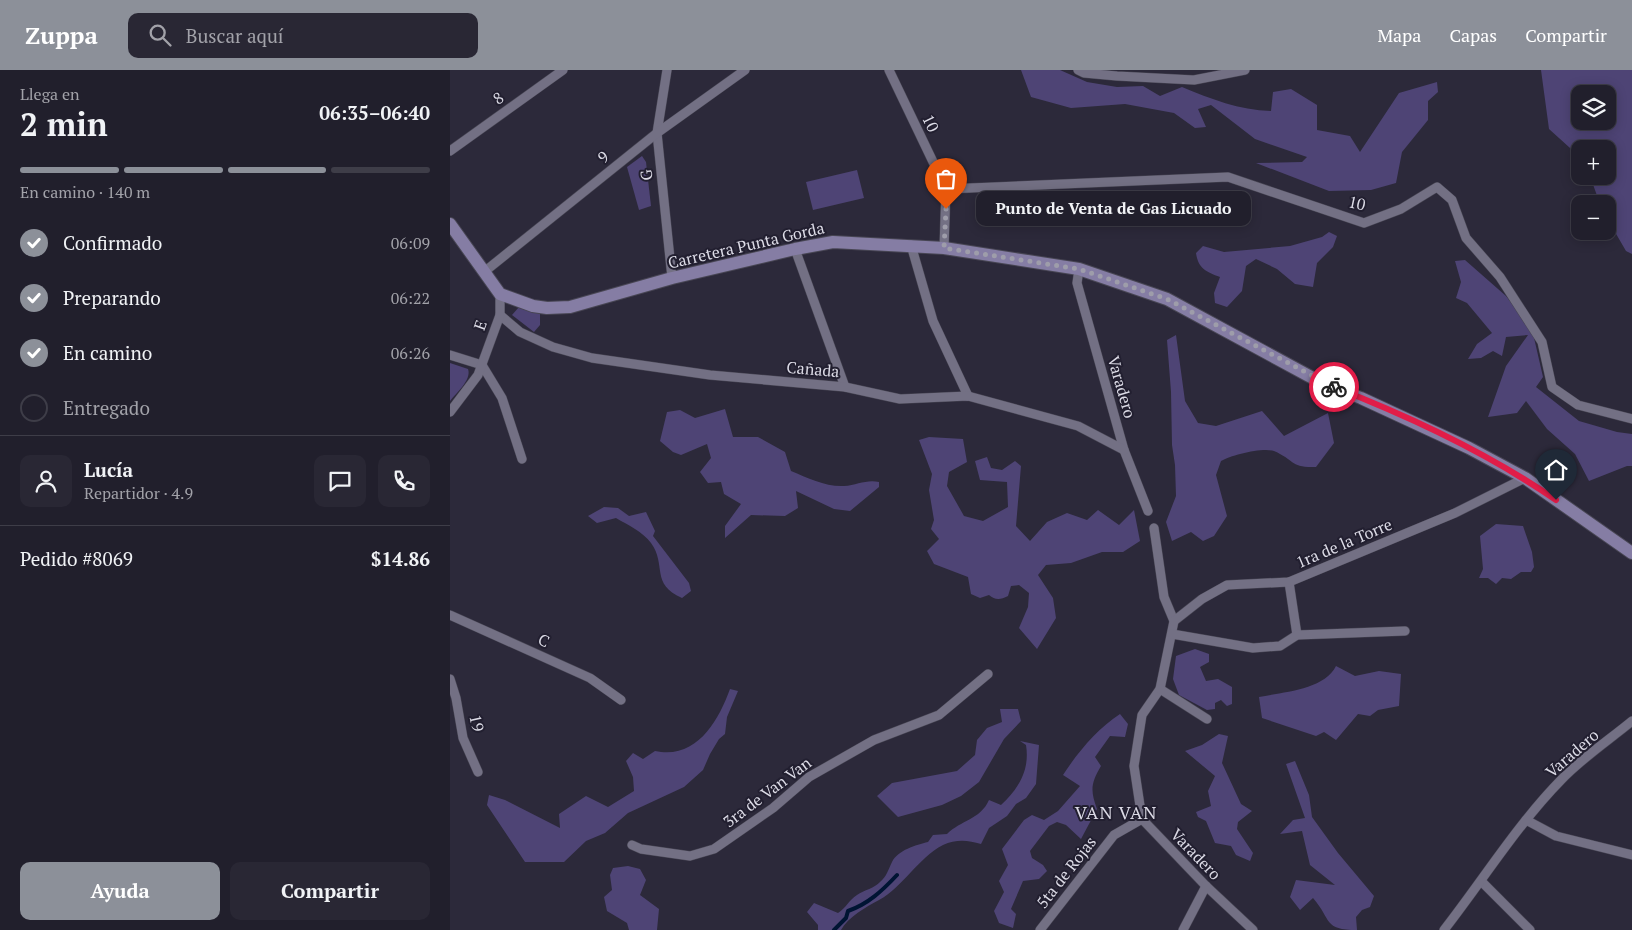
<!DOCTYPE html>
<html lang="es">
<head>
<meta charset="utf-8">
<style>
  :root { --surface:#211f2c; --page:#292734; --text:#f1f3f6; --muted:#a2a2a9; --line:#3e3d48; --accent:#8c9099 }
  body { margin:0; font-family:"PT Serif",serif; background:var(--page); color:var(--text); height:100vh; display:flex; flex-direction:column; font-size:19px; white-space:nowrap }
  * { box-sizing:border-box; margin:0 }
  p { font-size:16px; color:var(--muted) }
  .icon { flex:none; width:28px; height:28px; fill:none; stroke:currentColor; stroke-width:2; stroke-linecap:round; stroke-linejoin:round }
  .map { position:relative; flex:1; overflow:hidden }
  .side { display:flex; flex-direction:column; background:var(--surface); width:450px }
  .side>* { flex:none }
  .tools { position:absolute; left:1121px; top:15px; display:grid; gap:10px }
  .tools a { display:grid; place-items:center; width:45px; height:45px; border-radius:10px; background:var(--surface); box-shadow:0 2px 12px #0003,0 0 0 1px var(--line); font-size:25px }
  .pin { position:absolute; display:grid; place-items:center; width:42px; height:42px; color:#fff; margin:-51px -21px; border-radius:50% 50% 50% 0; rotate:-45deg; box-shadow:0 0 5px #0007 }
  .pin .icon { rotate:45deg }
  .courier { position:absolute; display:grid; place-items:center; width:50px; height:50px; margin:-25px; border:4px solid #e11d48; border-radius:50%; background:#fff; color:#222; box-shadow:0 1px 6px #0007 }
  .bubble { position:absolute; height:35px; border-radius:10px; background:var(--surface); box-shadow:0 2px 12px #0003,0 0 0 1px var(--line); font-size:16px; font-weight:600; line-height:35px; text-align:center }
  .headline em { font-style:normal; font-weight:600 }
  .headline div { display:flex; flex-direction:column-reverse }
  .headline { display:flex; align-items:center; justify-content:space-between; height:85px; padding:0 20px }
  h1 { font-size:32px; font-weight:600; line-height:38px }
  .bar { display:grid; grid-template-columns:repeat(4,1fr); gap:8px 5px; align-content:center; height:60px; padding:0 20px }
  .bar i { height:6px; border-radius:4px; background:var(--line) }
  .bar .active { background:var(--accent) }
  .bar p { grid-column:span 4 }
  .line { display:flex; align-items:center; gap:12px; padding:0 20px; border-top:1px solid var(--line) }
  .line div { flex:1 }
  .round { display:grid; place-items:center; flex:none; width:52px; height:52px; border-radius:10px; background:var(--page) }
  ol { padding:0 20px; list-style:none }
  li { display:flex; align-items:center; gap:15px; height:55px }
  li p { margin-inline-start:auto }
  li .icon { padding:5px; border-radius:50%; background:var(--accent); color:#fff; stroke-width:4 }
  li:last-child { color:var(--muted) }
  li i { width:28px; height:28px; border:2px solid var(--line); border-radius:50% }
  .cta { display:flex; gap:10px; margin-top:auto; padding:10px 20px }
  .cta a { flex:1; height:58px; border-radius:10px; background:var(--accent); color:#fff; font-size:20px; font-weight:600; line-height:58px; text-align:center }
  .cta a+a { background:var(--page); color:var(--text) }
  header { display:flex; align-items:center; gap:30px; box-sizing:border-box; height:70px; padding:0 25px; background:var(--accent); color:#fff }
  header strong { font-size:24px }
  nav { display:flex; gap:28px; margin-inline-start:auto; font-size:18px }
  .search { width:350px; height:45px; background:var(--page); display:flex; align-items:center; gap:12px; box-sizing:border-box; padding:0 18px; border-radius:10px; color:var(--muted); font-size:19px }
  main { display:flex; flex:1; min-height:0 }
  .map>svg:first-child { display:block }
  .green { fill:#4e4475; fill-rule:evenodd }
  .lines { fill:none; stroke-linecap:round; stroke-linejoin:round }
  .stream { stroke:#001433; stroke-width:4 }
  .minor-casing { stroke:#484654; stroke-width:10 }
  .secondary-casing { stroke:#484654; stroke-width:14 }
  .minor { stroke:#737084; stroke-width:9 }
  .secondary { stroke:#857da4; stroke-width:12 }
  .done { stroke:#9e9daa; stroke-width:5; stroke-dasharray:0 9 }
  .route { stroke:#e11d48; stroke-width:6 }
  .labels { text-anchor:middle; dominant-baseline:central; stroke-width:4; stroke-linejoin:round; paint-order:stroke }
  .street-label { font-size:16px; fill:#dcdbe6; stroke:#221f30 }
  .neighbourhood-label { font-size:18px; letter-spacing:1px; fill:#dcdbe6; stroke:#221f30 }
</style>
</head>
<body>
<header>
<strong>Zuppa</strong>
<div class="search"><svg class="icon" aria-label="search" viewBox="0 0 24 24"><circle cx="10" cy="10" r="6"/><path d="M15 15l6 6"/></svg>Buscar aquí</div>
<nav><a>Mapa</a><a>Capas</a><a>Compartir</a></nav>
</header>
<main>
<section class="side">
<div class="headline"><div><h1>2 min</h1><p>Llega en</p></div><em>06:35–06:40</em></div>
<div class="bar"><i class="active"></i><i class="active"></i><i class="active"></i><i></i><p>En camino · 140 m</p></div>
<ol>
<li><svg class="icon" aria-label="check" viewBox="0 0 24 24"><path d="M5 12l5 5 9-10"/></svg>Confirmado<p>06:09</p></li>
<li><svg class="icon" aria-label="check" viewBox="0 0 24 24"><path d="M5 12l5 5 9-10"/></svg>Preparando<p>06:22</p></li>
<li><svg class="icon" aria-label="check" viewBox="0 0 24 24"><path d="M5 12l5 5 9-10"/></svg>En camino<p>06:26</p></li>
<li><i></i>Entregado</li>
</ol>
<div class="line" style="height:90px"><a class="round"><svg class="icon" aria-label="person" viewBox="0 0 24 24"><circle cx="12" cy="8" r="4"/><path d="M4 21q1-7 8-7t8 7"/></svg></a><div><b>Lucía</b><p>Repartidor · 4.9</p></div><a class="round"><svg class="icon" aria-label="chat" viewBox="0 0 24 24"><path d="M4 5h16v11H9l-5 4z"/></svg></a><a class="round"><svg class="icon" aria-label="phone" viewBox="0 0 24 24"><path d="M5 4h4l2 5-3 2q2 4 5 5l2-3 5 2v4C11 20 4 13 5 4z"/></svg></a></div>
<div class="line" style="height:65px"><div>Pedido #8069</div><b>$14.86</b></div>
<div class="cta"><a>Ayuda</a><a>Compartir</a></div>
</section>
<div class="map">
<svg width="1182" height="860" viewBox="0 0 1182 860">
  <rect width="100%" height="100%" fill="#2c293a"/>
  <g class="green">
    <path d="M571,0h39l27,12 30,5 26,-1 17,10 22,-9c29,12 57,23 89,24l2,-19 18,-3 26,16v25l33,6 10,16 39,-59 38,-11 1,10 -10,9v19l-26,32 -6,31 -25,7 -42,1 -73,-28 46,-1 5,-5 -52,-18 -44,-34 -13,4 8,18 -11,1 -21,-15 -49,-9 -54,4 -40,-11z"/>
    <path d="M1091,0h91v184l-6,-3 -18,-31v-16h-8l-10,-28h18v-27h-28v8l-31,-28zM1130,24h28v27h-28z"/>
    <polygon points="192,86 196,92 201,136 189,140 177,97"/>
    <polygon points="407,100 414,128 363,140 356,112"/>
    <path d="M879,162l8,4 -4,11 -16,16 -4,24 -18,-3 -18,-15 -21,-10 -10,7 -4,25 -15,16 -12,-4 -1,-10 6,-16c-14,-5 -22,-9 -24,-24l7,-7 21,6 66,-6 32,-9z"/>
    <polygon points="1015,190 1056,226 1082,259 1093,307 1086,317 1129,351 1167,362 1182,364 1182,396 1177,396 1139,411 1125,384 1097,359 1076,331 1067,343 1038,347 1056,296 1078,265 1056,267 1052,286 1043,281 1031,288 1018,289 1027,274 1042,263 1017,233 1006,228 1011,212 1005,191"/>
    <polygon points="69,237 90,243 90,255 84,262 62,245"/>
    <path d="M726,265l9,66 13,22 18,3 46,-15 22,25 44,-23 6,30 -18,24c-26,1 -21,-7 -42,-16 -11,-4 -43,4 -53,10l-5,14 11,41 -13,20 -11,5 -12,-9 -19,9 -6,-19 10,-26 -1,-31 -3,-20 -1,-53 -4,-52z"/>
    <path d="M0,293l18,6c4,11 -12,24 -18,32z"/>
    <path d="M275,339l8,28h25l27,15 6,19c17,7 35,16 53,15 13,-1 23,-7 35,-4v5l-29,24 -16,-2 -38,-18 2,17 -13,8 -34,-1 -26,23v-12l16,-22 -17,-10 -3,-12 -13,1 -8,-11 11,-14 -4,-14 -26,11 -8,-3 -13,-11 7,-29 13,-2 15,8z"/>
    <path d="M479,367l34,2 4,23 -18,10 -2,14 17,30 19,5 25,-14 -1,-25 -27,-2 -5,-19 12,-4 4,11 11,2 13,-9 6,5 -5,60 14,15 17,-19 20,-9 20,7 11,-10 21,15 15,-15 6,31 -17,11h-21l-31,11 -25,2 -8,10 15,23 3,20 -19,31 -18,-21 9,-21 1,-14 -10,-8 -8,1 -3,10c-8,4 -13,4 -19,-1l-9,3 -9,-4 -3,-17 -34,-13 -7,-13 12,-12 -8,-10 3,-9 -5,-30 3,-16 -13,-34z"/>
    <path d="M154,437l14,1 11,8 17,-4 9,19 -2,5 36,47 2,8 -9,7c-32,-14 -15,-33 -31,-55 -8,-11 -23,-18 -35,-25l-19,5 -9,-7z"/>
    <polygon points="1046,454 1073,456 1082,482 1084,497 1081,502 1071,502 1061,509 1052,508 1046,514 1038,508 1029,508 1033,499 1030,466"/>
    <polygon points="745,579 759,584 759,592 750,597 756,611 768,609 782,617 782,634 777,636 771,630 765,633 765,639 757,640 729,625 723,609 726,586"/>
    <path d="M886,596l19,10 24,-5 22,3 -2,32 -21,4 -8,6 -12,-2 -22,26 -12,-8 -8,4 -54,-18 -3,-21c24,-5 65,-7 77,-31z"/>
    <path d="M280,619l8,2 -11,26 -2,17 -6,5 -9,15 -7,16 -19,17 -56,26 -23,20 -19,8 -22,21h-39l-38,-57 2,-10 16,5 55,28 -1,-14 27,-18 22,11 26,-16 -1,-14 -7,-16 7,-8 10,6 12,-8c41,9 63,-29 75,-62z"/>
    <polygon points="550,639 568,639 571,651 554,669 529,712 511,726 492,735 448,747 427,726 442,713 507,701 525,685 527,670 537,658 552,652"/>
    <path d="M670,644l8,10 -3,13 -15,-1 -15,21 6,9c-10,17 -11,24 -4,43l-16,30 -15,-14 -9,-3 -8,4 -19,25 2,7 11,7 4,6 -8,8 -16,2 -12,28 5,5 -3,14 -14,-5 -5,-12 10,-19 -5,-11 9,-16 -6,-16 22,-29 8,-5 12,5 14,-9 22,-25 -17,-11c15,-23 34,-46 57,-61z"/>
    <polygon points="769,664 778,666 772,693 791,734 802,741 788,752 787,759 803,783 800,791 786,785 781,776 765,773 756,751 748,747 746,742 761,736 758,721 765,706 735,681 752,675"/>
    <path d="M570,671l19,4 -3,39 -10,14 -10,6 -9,12 -18,12 -8,16c-13,-4 -25,-5 -38,1 -25,13 -40,42 -64,55 -13,7 -31,17 -38,30h-23v-5l-11,-13 7,-9 24,10c8,-5 11,-13 19,-18 7,-5 18,-7 23,-13 7,-6 8,-12 12,-20 6,-12 24,-17 36,-20l5,-7 14,-1c14,-14 33,-14 42,-34l12,5c18,-17 29,-35 25,-60z"/>
    <path d="M845,691l14,34 3,22 26,36 36,43 -4,11 -8,3 -6,7 1,13c-34,0 -25,-10 -44,-32l-13,12 -10,-13 6,-17 39,5 -25,-20 -8,-34 -22,3 13,-14 12,-2 -19,-54z"/>
    <polygon points="178,796 190,799 196,810 190,825 209,839 207,860 179,860 177,853 157,841 154,827 162,820 160,805 163,798"/>
  </g>
  <g class="lines">
    <path class="stream" d="M384,860l12,-12 2,-7c20,-7 34,-20 49,-36"/>
    <g class="minor-casing">
      <g id="minor">
        <polyline points="217,0 207,63 222,208"/>
        <polyline points="439,0 496,119 494,178"/>
        <polyline points="628,0 634,3 667,6 744,10 795,0"/>
        <polyline points="0,81 113,0"/>
        <polyline points="496,119 778,107 914,153 951,139 987,117 1002,130 1016,168 1050,207 1092,272 1102,317 1128,335 1182,349"/>
        <polyline points="461,175 483,251 518,326"/>
        <polyline points="345,179 395,317"/>
        <polyline points="629,199 627,213 674,380 698,441"/>
        <polyline points="34,202 207,63 295,0"/>
        <polyline points="50,245 70,262 103,277 142,288 260,305 395,317 450,329 518,326 628,356 674,380"/>
        <polyline points="0,285 32,295 52,328 72,389"/>
        <polyline points="0,342 28,305 50,245 50,224"/>
        <polyline points="704,458 714,527 724,551 710,619 692,645 684,696 692,749 756,816 803,860"/>
        <polyline points="839,512 847,565"/>
        <polyline points="0,545 140,608 171,630"/>
        <polyline points="724,551 752,529 777,515 839,512 1005,443 1075,408"/>
        <polyline points="722,564 803,578 830,576 847,565 955,561"/>
        <polyline points="0,609 6,628 13,668 28,702"/>
        <polyline points="710,619 757,649"/>
        <polyline points="1076,750 1106,766 1182,785"/>
        <polyline points="182,775 191,779 240,786 264,779 323,738 359,707 424,670 489,645 538,604"/>
        <polyline points="1032,812 1080,860"/>
        <polyline points="590,860 664,765 692,749"/>
        <polyline points="733,860 756,816"/>
        <path d="M994,860c39,-50 73,-105 117,-150 21,-22 48,-40 71,-59"/>
      </g>
    </g>
    <g class="secondary-casing">
      <polyline id="secondary" points="0,154 50,224 83,236 97,238 120,237 222,208 345,179 383,172 494,178 629,199 717,229 872,313 911,328 1019,378 1075,408 1182,483"/>
    </g>
    <use href="#minor" class="minor"/>
    <use href="#secondary" class="secondary"/>
  </g>
  <g class="lines">
    <polyline class="done" points="496,139 494,178 629,199 717,229 884,317"/>
    <path class="route" d="M884,317c77,30 154,66 222,113"/>
  </g>
  <g class="labels">
    <g class="street-label">
      <text transform="translate(48 28) rotate(-35)">8</text>
      <text transform="translate(481 53) rotate(64)">10</text>
      <text transform="translate(153 87) rotate(-39)">9</text>
      <text transform="translate(196 105) rotate(-95)">G</text>
      <text transform="translate(907 133) rotate(12)">10</text>
      <text transform="translate(296 175) rotate(-13)">Carretera Punta Gorda</text>
      <text transform="translate(30 255) rotate(-70)">E</text>
      <text transform="translate(363 299) rotate(5)">Cañada</text>
      <text transform="translate(672 317) rotate(74)">Varadero</text>
      <text transform="translate(894 473) rotate(-23)">1ra de la Torre</text>
      <text transform="translate(94 570) rotate(24)">C</text>
      <text transform="translate(27 653) rotate(78)">19</text>
      <text transform="translate(1122 683) rotate(-41)">Varadero</text>
      <text transform="translate(317 722) rotate(-37)">3ra de Van Van</text>
      <text transform="translate(746 784) rotate(46)">Varadero</text>
      <text transform="translate(616 802) rotate(-52)">5ta de Rojas</text>
    </g>
    <g class="neighbourhood-label">
      <text x="666" y="742">VAN VAN</text>
    </g>
  </g>
</svg>
<div class="tools">
<a><svg class="icon" aria-label="layers" viewBox="0 0 24 24"><path d="M12 4l9 5-9 5-9-5zM3 14l9 5 9-5"/></svg></a>
<a>+</a>
<a>−</a>
</div>
<div class="pin" style="left:496px;top:139px;background:#ea580c"><svg class="icon" aria-label="bag" viewBox="0 0 24 24"><path d="M5 8h14l-1 12H6zM9 8a3 3 0 0 1 6 0"/></svg></div>
<div class="pin" style="left:1106px;top:430px;background:#1f2937"><svg class="icon" aria-label="home" viewBox="0 0 24 24"><path d="M3 11l9-7 9 7M6 9v11h12V9"/></svg></div>
<div class="courier" style="left:884px;top:317px"><svg class="icon" aria-label="bike" viewBox="0 0 24 24"><circle cx="6" cy="16" r="4"/><circle cx="18" cy="16" r="4"/><path d="M6 16l4-8h5l3 8M10 8l3 8H6M13 5h3"/></svg></div>
<div class="bubble" style="left:526px;top:121px;width:275px">Punto de Venta de Gas Licuado</div>
</div>
</main>
</body>
</html>
